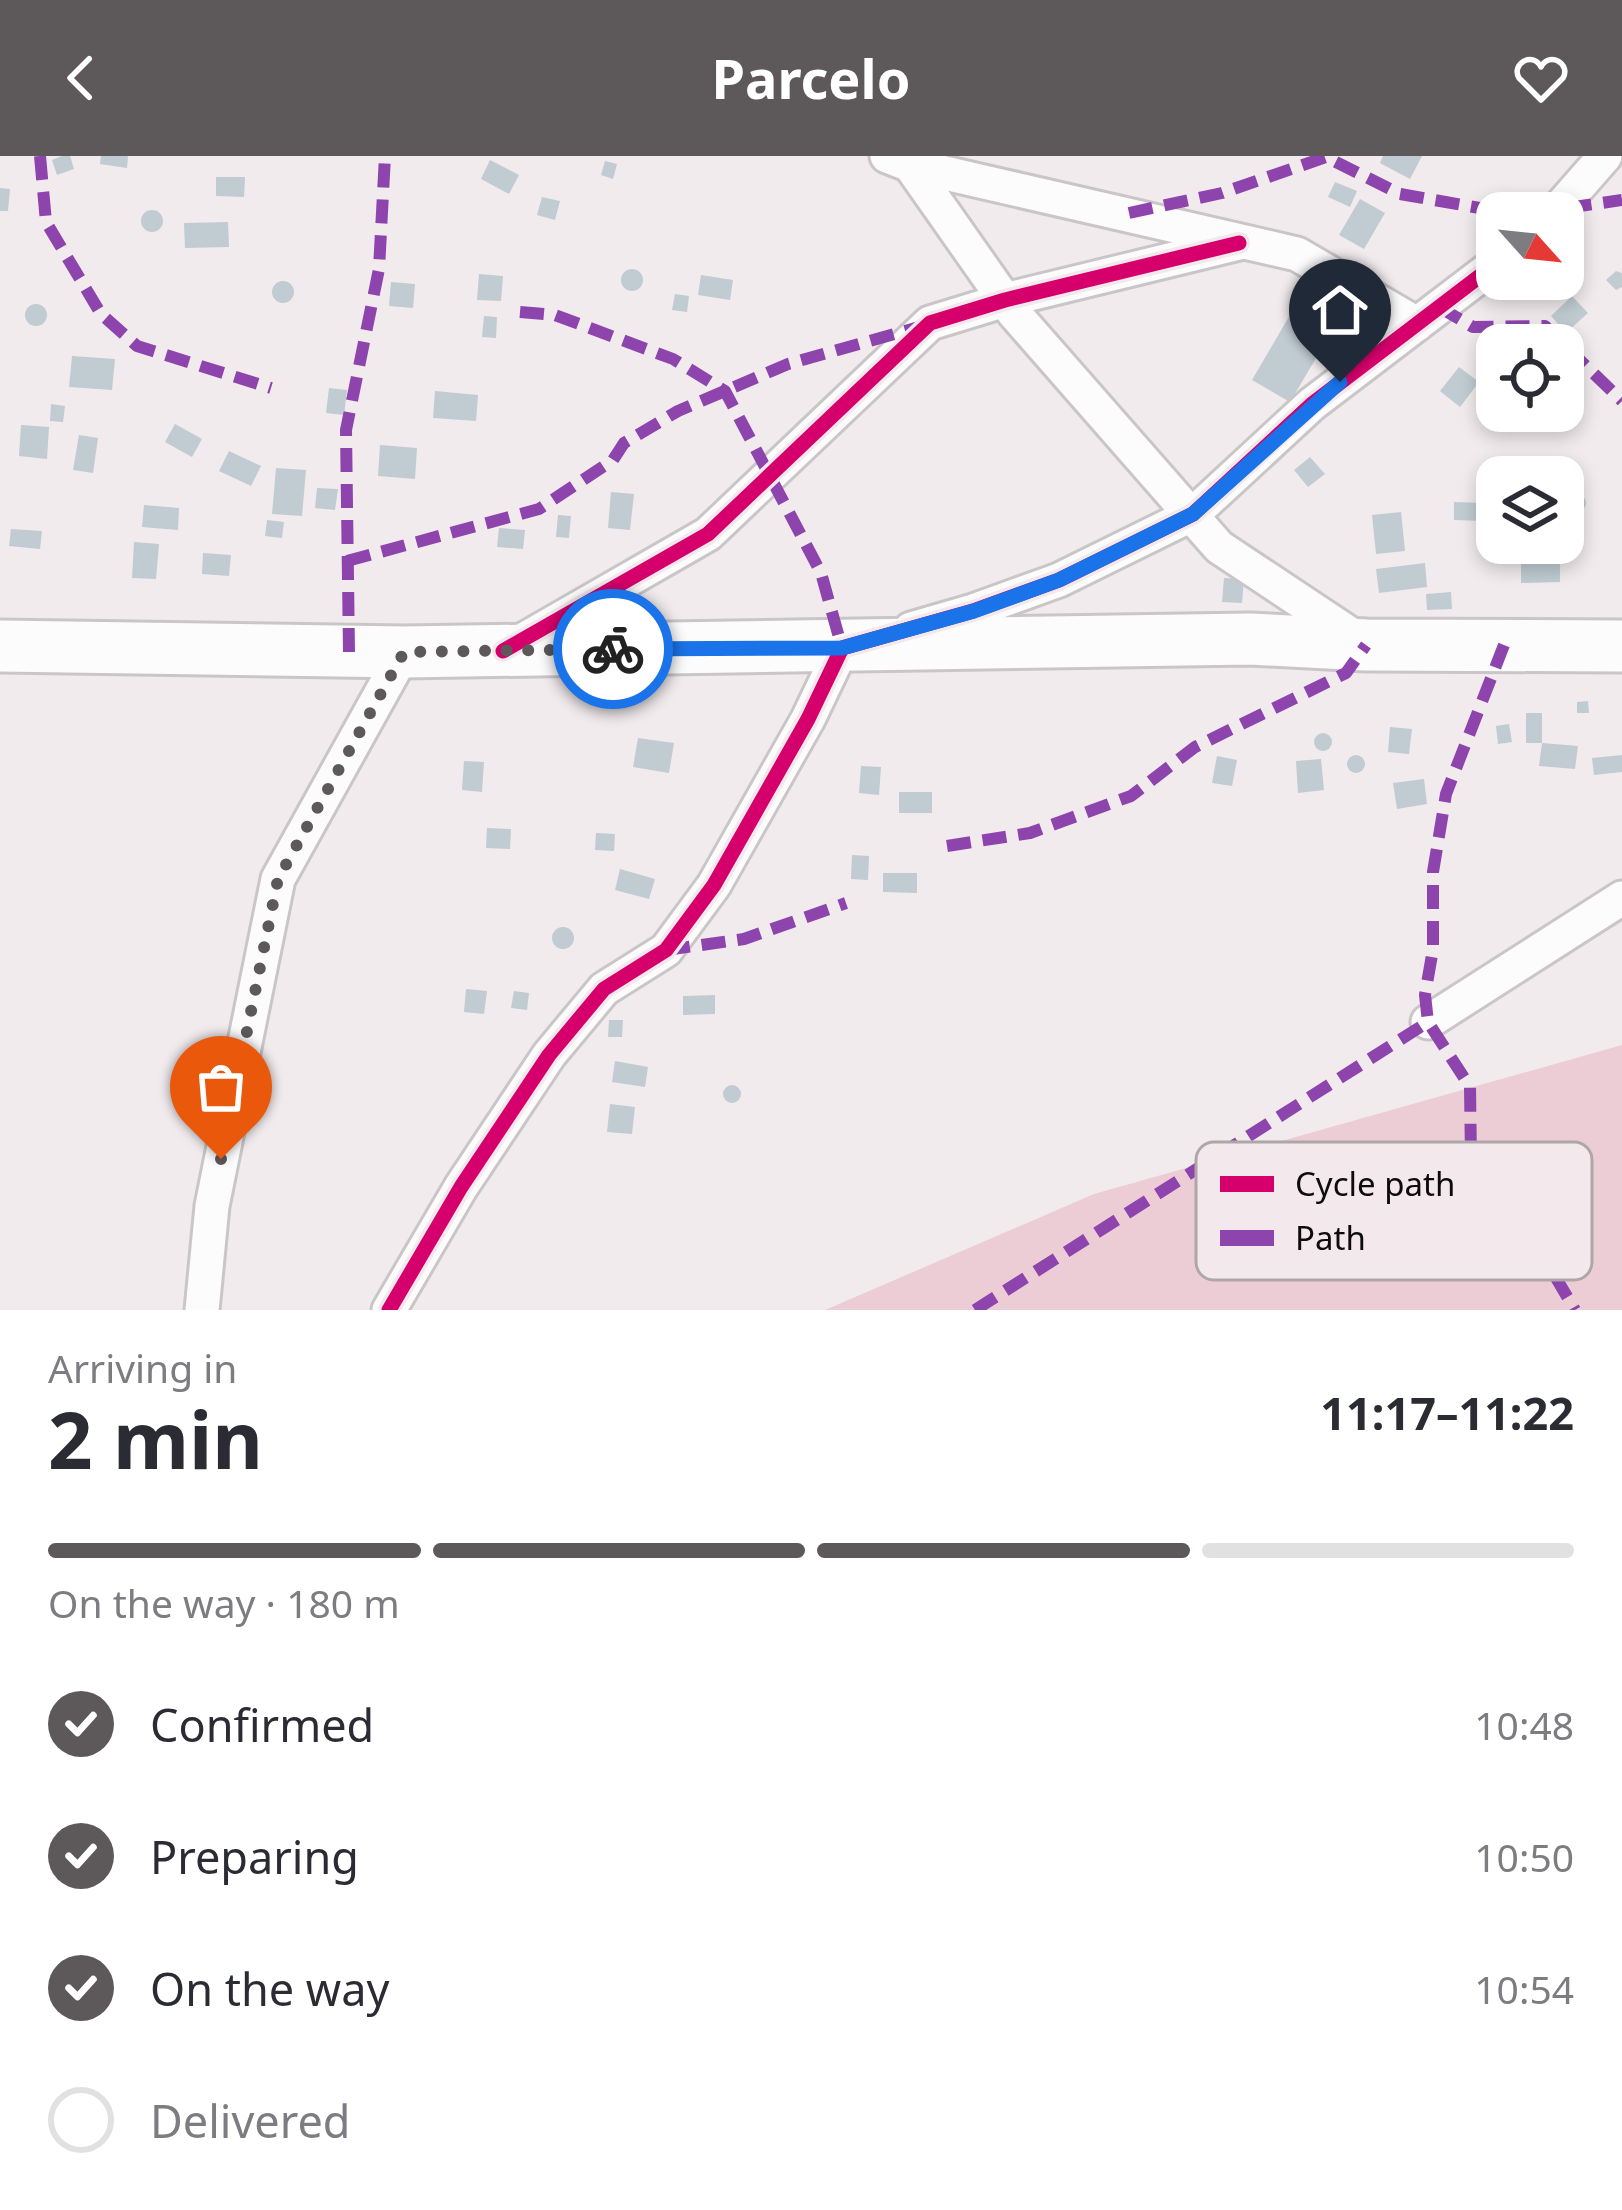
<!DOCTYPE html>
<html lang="en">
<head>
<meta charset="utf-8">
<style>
  :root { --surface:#fff; --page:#f7f7f7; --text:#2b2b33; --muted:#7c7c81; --line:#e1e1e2; --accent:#5d595a }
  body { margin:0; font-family:"Noto Sans",sans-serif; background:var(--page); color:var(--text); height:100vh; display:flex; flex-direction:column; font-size:45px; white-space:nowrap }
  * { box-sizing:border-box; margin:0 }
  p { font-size:39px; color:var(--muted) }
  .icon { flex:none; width:66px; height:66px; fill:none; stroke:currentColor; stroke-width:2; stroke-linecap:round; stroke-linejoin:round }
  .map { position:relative; height:1154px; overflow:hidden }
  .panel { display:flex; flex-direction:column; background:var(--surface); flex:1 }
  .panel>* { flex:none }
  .needle { width:78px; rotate:117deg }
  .tools { position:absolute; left:1476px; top:36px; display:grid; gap:24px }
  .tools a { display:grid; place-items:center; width:108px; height:108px; border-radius:24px; background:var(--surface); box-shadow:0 6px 18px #0003; font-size:60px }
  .pin { position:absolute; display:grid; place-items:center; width:102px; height:102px; color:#fff; margin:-123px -51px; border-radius:50% 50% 50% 0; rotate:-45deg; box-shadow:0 0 12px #0007 }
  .pin .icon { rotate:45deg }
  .courier { position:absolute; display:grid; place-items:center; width:120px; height:120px; margin:-60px; border:9px solid #1a73e8; border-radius:50%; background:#fff; color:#222; box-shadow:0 3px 15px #0007 }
  .summary em { font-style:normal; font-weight:700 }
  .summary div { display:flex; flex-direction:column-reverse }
  .summary { display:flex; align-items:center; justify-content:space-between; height:204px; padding:0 48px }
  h1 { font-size:78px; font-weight:700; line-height:90px }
  .bar { display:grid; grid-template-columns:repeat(4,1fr); gap:18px 12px; align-content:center; height:144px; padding:0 48px }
  .bar i { height:15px; border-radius:9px; background:var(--line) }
  .bar .selected { background:var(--accent) }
  .bar p { grid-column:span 4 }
  ol { padding:0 48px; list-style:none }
  li { display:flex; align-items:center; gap:36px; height:132px }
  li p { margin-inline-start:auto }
  li .icon { padding:12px; border-radius:50%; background:var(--accent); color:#fff; stroke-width:4 }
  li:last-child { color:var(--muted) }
  li i { width:66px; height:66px; border:6px solid var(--line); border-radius:50% }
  header { display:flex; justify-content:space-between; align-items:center; height:156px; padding:0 48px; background:var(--accent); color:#fff; font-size:54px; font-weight:700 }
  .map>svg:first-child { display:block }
  .green { fill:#edcdd5 }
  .building { fill:#c0cbd2 }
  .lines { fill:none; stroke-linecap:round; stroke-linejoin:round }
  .street-casing { stroke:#cac6c7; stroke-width:39 }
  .primary-casing { stroke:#cac6c7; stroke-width:57 }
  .street { stroke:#fdfcfc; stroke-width:33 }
  .primary { stroke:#fdfcfc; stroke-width:51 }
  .quiet { stroke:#8e44ad; stroke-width:12; stroke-dasharray:24 12; stroke-linecap:butt }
  .cycleway-casing { stroke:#f3e9ec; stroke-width:22 }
  .cycleway { stroke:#d6006c; stroke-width:15 }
  .done { stroke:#5d595a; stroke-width:12; stroke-dasharray:0 21.6 }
  .route { stroke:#1a73e8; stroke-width:15 }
  .key { fill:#f3e9ec; stroke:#aea6a8; stroke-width:3 }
  .key-label { font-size:33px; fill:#0e0b0b }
</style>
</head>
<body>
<header><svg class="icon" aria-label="back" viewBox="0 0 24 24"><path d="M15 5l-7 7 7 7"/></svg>Parcelo<svg class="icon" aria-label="heart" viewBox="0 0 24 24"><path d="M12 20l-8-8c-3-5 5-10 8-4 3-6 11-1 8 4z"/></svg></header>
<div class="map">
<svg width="1622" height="1154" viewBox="0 0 1622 1154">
  <rect width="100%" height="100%" fill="#f1ebed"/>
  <polygon class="green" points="1622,889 1622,1154 825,1154 1094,1038"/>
  <g class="building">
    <polygon points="62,0 70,0 74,13 57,19 52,4"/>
    <polygon points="101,0 128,0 127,12 100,8"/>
    <polygon points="1383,0 1422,0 1410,23 1380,7"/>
    <polygon points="490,4 519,19 509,38 481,23"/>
    <polygon points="605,5 617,8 613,23 601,19"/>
    <polygon points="216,21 245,21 244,41 216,40"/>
    <polygon points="1335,26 1357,35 1350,51 1328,41"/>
    <polygon points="0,32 10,33 8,55 0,55"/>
    <polygon points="542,41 560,45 555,64 537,59"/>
    <polygon points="1360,43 1385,57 1364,93 1339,79"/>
    <circle cx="152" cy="65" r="11"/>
    <polygon points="228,66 229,91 185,92 184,67"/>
    <circle cx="632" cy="124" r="11"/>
    <polygon points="1616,115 1622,117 1622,131 1616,134 1606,124"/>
    <polygon points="1315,116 1354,138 1290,246 1252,224"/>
    <polygon points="479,118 503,120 501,145 477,144"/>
    <polygon points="701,119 733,124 730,144 698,139"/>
    <circle cx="283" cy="136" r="11"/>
    <polygon points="391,126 415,128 413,152 389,150"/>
    <polygon points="675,138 689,140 687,156 672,154"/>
    <polygon points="1572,140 1588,157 1566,177 1551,160"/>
    <circle cx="36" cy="159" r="11"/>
    <polygon points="484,160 497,161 496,182 482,181"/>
    <polygon points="72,200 115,203 112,234 69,231"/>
    <polygon points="1459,211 1479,226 1460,251 1440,235"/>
    <polygon points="329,232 347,234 344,259 326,257"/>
    <polygon points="435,235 478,239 476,265 433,262"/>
    <polygon points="51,248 65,250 63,266 50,265"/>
    <polygon points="175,268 202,283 192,301 165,286"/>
    <polygon points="21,269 49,271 47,303 19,300"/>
    <polygon points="79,279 98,282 93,317 73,314"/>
    <polygon points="380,289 417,292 415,323 378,320"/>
    <polygon points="229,295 261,310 251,330 219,315"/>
    <polygon points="1310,301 1325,318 1308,331 1294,314"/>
    <polygon points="276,312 306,314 302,360 272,358"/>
    <polygon points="317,332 338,333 335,354 315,352"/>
    <polygon points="611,336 634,338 630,374 608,372"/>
    <circle cx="1579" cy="347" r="7"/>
    <polygon points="1454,346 1484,347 1484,365 1454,364"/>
    <polygon points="144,349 179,352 178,374 142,371"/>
    <polygon points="1401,356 1405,395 1376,398 1372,359"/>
    <polygon points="558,359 571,360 569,382 556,381"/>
    <polygon points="267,364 284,366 282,382 265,380"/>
    <polygon points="499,372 525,374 523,393 497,391"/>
    <polygon points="11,373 42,375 40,393 9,390"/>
    <polygon points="134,386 159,388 156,423 132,422"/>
    <polygon points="203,397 231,399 229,420 202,418"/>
    <polygon points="1560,404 1560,426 1521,427 1521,405"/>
    <polygon points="1425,407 1427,431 1379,437 1376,413"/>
    <polygon points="1224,422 1244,423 1242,447 1222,446"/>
    <polygon points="1451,436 1452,453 1427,454 1426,438"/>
    <polygon points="1588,545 1589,557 1577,557 1577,546"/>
    <polygon points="1526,557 1542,557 1542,587 1578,590 1575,613 1539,610 1542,587 1526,587"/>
    <polygon points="1509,568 1512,586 1498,588 1496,570"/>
    <polygon points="1390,571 1412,573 1409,598 1388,596"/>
    <circle cx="1323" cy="586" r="9"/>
    <polygon points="638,582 674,587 669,617 633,611"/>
    <polygon points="1622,599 1622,616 1594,619 1592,602"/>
    <circle cx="1356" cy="608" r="9"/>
    <polygon points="1217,600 1237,604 1232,630 1212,627"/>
    <polygon points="1321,603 1324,634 1298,637 1296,605"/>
    <polygon points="464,605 484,606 482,636 462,634"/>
    <polygon points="861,610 881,611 879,639 859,637"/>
    <polygon points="1424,623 1427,648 1397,653 1393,627"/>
    <rect x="899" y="636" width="33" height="21"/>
    <polygon points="487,672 511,673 510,693 486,692"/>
    <polygon points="596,677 615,678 614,695 595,694"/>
    <polygon points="852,699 869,700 868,724 851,723"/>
    <polygon points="620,713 655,723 649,743 615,734"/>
    <polygon points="883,717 917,717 917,737 883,736"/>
    <circle cx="563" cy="782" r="11"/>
    <polygon points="466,833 487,835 484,858 464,856"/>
    <polygon points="514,835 529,837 527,854 511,852"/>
    <polygon points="715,839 715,858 683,859 683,840"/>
    <polygon points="609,864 623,864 622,881 608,881"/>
    <polygon points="615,905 648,911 645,931 612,926"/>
    <circle cx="732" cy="938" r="9"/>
    <polygon points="610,948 635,951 632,978 607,976"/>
  </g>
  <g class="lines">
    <g class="street-casing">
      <g id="street">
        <polyline points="887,0 910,9 1014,157 1219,391 1359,484"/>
        <polyline points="913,2 910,9 1297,98 1417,168"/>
        <polyline points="1555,57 1605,0"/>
        <polyline points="911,473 973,455 1059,424 1193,358 1312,248 1497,107"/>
        <polyline points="513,490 708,378 930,167 1005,144 1239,87"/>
        <polyline points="1428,866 1622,742"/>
        <polyline points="202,1154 212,1050 278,723 404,496"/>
        <polyline points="389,1154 461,1031 549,899 604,833 666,794 714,729 808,563 842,492 861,487"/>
      </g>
    </g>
    <g class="primary-casing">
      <polyline id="primary" points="0,490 404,496 1250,483 1366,489 1622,490"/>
    </g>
    <use href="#street" class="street"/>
    <use href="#primary" class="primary"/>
    <g class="quiet">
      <polyline points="40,0 46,66 101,158 137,190 271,232"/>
      <polyline points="1129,57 1222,37 1326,1 1400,38 1508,57"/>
      <polyline points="1532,57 1622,44"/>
      <polyline points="1439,151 1473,171 1545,170 1622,245"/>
      <polyline points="520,156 555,159 673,203 725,235 821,417 842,492"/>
      <polyline points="347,405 539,353 613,304 624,287 678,255 788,208 919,171"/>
      <polyline points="1504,489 1446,638 1433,716 1433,793 1425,839 1428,866 1470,931 1471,1004 1549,1110 1575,1154"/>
      <polyline points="349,496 346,274 379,113 385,0"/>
      <polyline points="947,690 1030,677 1131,640 1195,591 1346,517 1366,489"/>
      <polyline points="666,794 744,783 846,747"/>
      <polyline points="975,1154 1428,866"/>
    </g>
    <g class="cycleway-casing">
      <g id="cycleway">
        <polyline points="503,495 708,378 930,167 1005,144 1239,87"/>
        <polyline points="389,1154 461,1031 549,899 604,833 666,794 714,729 808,563 842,492 973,455 1059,424 1193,358 1312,248 1497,107"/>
      </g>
    </g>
    <use href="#cycleway" class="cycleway"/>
  </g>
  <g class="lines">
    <polyline class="done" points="221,1003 278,723 404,496 613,493"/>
    <polyline class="route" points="613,493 842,492 974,455 1059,424 1193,358 1340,226"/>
  </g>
  <rect x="1196" y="986" width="396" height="138" rx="18" class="key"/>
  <rect x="1220" y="1020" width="54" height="16" fill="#d6006c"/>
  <rect x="1220" y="1074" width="54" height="16" fill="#8e44ad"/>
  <g class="key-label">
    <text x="1295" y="1040">Cycle path</text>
    <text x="1295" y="1094">Path</text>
  </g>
</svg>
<div class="tools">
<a><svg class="needle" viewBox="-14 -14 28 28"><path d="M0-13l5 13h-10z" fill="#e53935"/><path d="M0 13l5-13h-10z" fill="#7c7c81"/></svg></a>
<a><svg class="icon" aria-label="locate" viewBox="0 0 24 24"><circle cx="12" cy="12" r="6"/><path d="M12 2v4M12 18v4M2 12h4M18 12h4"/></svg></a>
<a><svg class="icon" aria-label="layers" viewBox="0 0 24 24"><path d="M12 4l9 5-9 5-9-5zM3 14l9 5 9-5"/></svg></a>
</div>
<div class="pin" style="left:221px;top:1003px;background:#ea580c"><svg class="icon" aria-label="bag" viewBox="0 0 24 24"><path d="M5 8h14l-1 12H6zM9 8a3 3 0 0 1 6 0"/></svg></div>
<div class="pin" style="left:1340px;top:226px;background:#1f2937"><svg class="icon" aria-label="home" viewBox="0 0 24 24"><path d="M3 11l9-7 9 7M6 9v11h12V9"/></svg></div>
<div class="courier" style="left:613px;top:493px"><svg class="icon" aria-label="bike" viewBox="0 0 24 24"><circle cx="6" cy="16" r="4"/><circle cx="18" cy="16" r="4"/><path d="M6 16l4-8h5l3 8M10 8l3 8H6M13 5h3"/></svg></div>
</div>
<section class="panel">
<div class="summary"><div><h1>2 min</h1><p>Arriving in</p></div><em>11:17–11:22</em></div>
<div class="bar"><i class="selected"></i><i class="selected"></i><i class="selected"></i><i></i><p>On the way · 180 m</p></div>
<ol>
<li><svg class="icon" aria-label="check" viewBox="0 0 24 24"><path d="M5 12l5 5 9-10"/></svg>Confirmed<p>10:48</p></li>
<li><svg class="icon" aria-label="check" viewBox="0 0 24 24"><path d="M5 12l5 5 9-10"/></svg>Preparing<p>10:50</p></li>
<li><svg class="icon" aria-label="check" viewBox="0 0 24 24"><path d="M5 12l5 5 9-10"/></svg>On the way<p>10:54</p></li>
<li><i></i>Delivered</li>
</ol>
</section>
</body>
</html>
